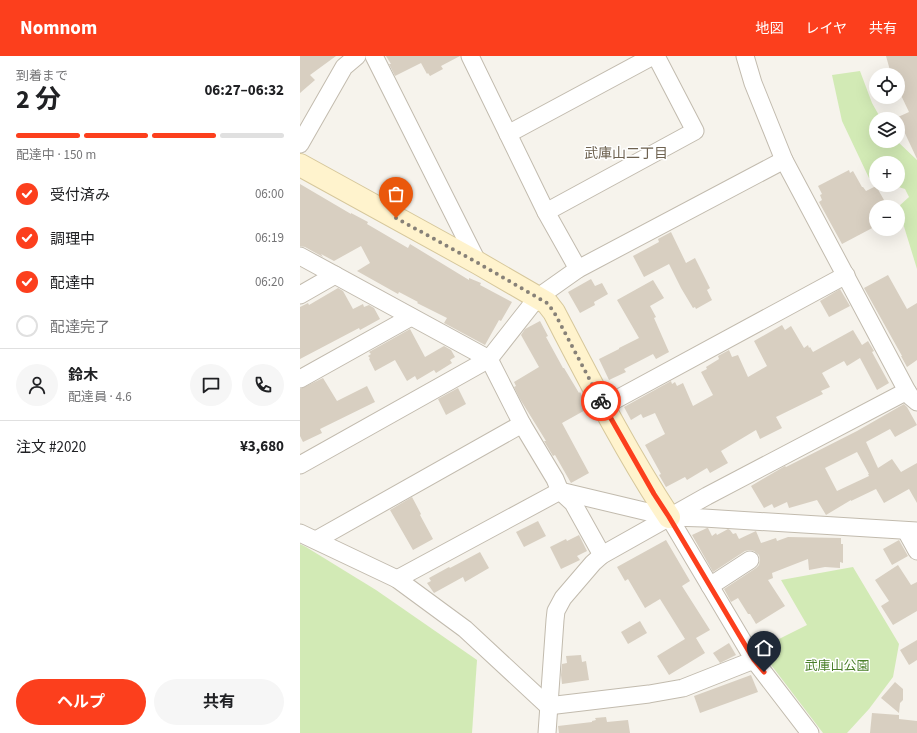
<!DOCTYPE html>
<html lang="ja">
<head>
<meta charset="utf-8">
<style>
  :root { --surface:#fff; --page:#f6f6f6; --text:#202124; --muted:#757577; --line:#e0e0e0; --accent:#fc3f1d }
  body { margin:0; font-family:"Source Sans 3","Noto Sans JP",sans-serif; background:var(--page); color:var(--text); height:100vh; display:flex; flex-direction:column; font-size:15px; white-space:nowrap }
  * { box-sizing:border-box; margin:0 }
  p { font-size:13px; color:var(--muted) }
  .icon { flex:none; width:22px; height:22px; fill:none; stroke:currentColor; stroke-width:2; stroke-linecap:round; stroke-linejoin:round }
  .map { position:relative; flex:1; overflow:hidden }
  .sheet { display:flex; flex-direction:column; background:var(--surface); width:300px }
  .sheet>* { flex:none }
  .fabs { position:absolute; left:569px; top:12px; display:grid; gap:8px }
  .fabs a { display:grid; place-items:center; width:36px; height:36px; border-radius:50%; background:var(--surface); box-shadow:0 4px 16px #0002; font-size:20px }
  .pin { position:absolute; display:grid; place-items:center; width:34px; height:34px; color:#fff; margin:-41px -17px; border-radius:50% 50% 50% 0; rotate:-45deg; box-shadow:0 0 4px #0007 }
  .pin .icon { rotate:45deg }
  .courier { position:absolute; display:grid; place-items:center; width:40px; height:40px; margin:-20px; border:3px solid #fc3f1d; border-radius:50%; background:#fff; color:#222; box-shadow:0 1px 5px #0007 }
  .head em { font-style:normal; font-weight:700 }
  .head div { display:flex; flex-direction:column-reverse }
  .head { display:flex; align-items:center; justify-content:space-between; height:68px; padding:0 16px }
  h1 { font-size:26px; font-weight:700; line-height:30px }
  .bar { display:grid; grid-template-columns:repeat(4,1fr); gap:6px 4px; align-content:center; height:48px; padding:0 16px }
  .bar i { height:5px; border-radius:3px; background:var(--line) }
  .bar .current { background:var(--accent) }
  .bar p { grid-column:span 4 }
  .line { display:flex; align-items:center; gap:10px; padding:0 16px; border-top:1px solid var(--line) }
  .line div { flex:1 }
  .round { display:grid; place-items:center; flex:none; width:42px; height:42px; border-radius:21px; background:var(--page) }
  ol { padding:0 16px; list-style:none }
  li { display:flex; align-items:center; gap:12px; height:44px }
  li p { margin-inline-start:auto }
  li .icon { padding:4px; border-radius:50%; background:var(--accent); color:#fff; stroke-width:4 }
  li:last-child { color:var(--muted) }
  li i { width:22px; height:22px; border:2px solid var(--line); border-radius:50% }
  .button { display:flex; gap:8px; margin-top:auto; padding:8px 16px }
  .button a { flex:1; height:46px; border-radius:24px; background:var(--accent); color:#fff; font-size:16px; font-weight:700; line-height:46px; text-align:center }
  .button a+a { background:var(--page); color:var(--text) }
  header { display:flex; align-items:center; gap:24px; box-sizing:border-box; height:56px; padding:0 20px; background:var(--accent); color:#fff }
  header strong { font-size:19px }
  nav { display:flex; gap:22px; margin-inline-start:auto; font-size:14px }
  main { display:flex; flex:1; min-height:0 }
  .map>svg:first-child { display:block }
  .green { fill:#d2eab5 }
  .building { fill:#d8cfc1; fill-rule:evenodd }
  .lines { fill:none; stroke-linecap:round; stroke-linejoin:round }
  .street-casing { stroke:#c2bbae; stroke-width:19 }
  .secondary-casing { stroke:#d6c79b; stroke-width:24 }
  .street { stroke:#fff; stroke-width:17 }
  .secondary { stroke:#fff3cd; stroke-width:22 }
  .done { stroke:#878178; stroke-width:4; stroke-dasharray:0 7.2 }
  .route { stroke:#fc3f1d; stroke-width:5 }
  .labels { text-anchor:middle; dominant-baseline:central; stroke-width:3; stroke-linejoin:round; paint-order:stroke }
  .park-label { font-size:13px; fill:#4a7f2a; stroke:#fff }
  .neighbourhood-label { font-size:14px; fill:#6e6250; stroke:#fff }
</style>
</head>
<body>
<header>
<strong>Nomnom</strong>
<nav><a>地図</a><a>レイヤ</a><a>共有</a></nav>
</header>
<main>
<section class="sheet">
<div class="head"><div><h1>2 分</h1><p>到着まで</p></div><em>06:27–06:32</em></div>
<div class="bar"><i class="current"></i><i class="current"></i><i class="current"></i><i></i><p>配達中 · 150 m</p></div>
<ol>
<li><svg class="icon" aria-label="check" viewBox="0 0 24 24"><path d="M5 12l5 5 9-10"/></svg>受付済み<p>06:00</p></li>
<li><svg class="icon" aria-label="check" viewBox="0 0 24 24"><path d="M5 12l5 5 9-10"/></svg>調理中<p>06:19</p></li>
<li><svg class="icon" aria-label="check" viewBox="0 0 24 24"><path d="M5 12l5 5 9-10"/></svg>配達中<p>06:20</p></li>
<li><i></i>配達完了</li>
</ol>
<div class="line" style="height:72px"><a class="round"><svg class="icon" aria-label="person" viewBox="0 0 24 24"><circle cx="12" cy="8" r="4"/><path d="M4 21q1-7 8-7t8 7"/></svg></a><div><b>鈴木</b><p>配達員 · 4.6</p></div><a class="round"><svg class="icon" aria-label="chat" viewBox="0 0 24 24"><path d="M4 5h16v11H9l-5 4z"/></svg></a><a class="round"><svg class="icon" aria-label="phone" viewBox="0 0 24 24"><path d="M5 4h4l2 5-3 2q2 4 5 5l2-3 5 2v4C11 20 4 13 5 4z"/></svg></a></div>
<div class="line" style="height:52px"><div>注文 #2020</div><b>¥3,680</b></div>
<div class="button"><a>ヘルプ</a><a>共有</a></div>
</section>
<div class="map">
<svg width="617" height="677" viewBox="0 0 617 677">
  <rect width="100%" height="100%" fill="#f6f3ec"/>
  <g class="green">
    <polygon points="560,15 572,47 581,63 576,63 576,85 597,85 617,104 617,213 598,151 609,141 605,133 592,129 598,129 598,107 576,107 576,124 569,122 542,65 532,19"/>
    <polygon points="0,488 6,491 76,534 177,604 172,677 0,677"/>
    <polygon points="553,511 599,588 593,621 569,653 547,677 523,677 459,593 507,569 481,524"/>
  </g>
  <g class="building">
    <polygon points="0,0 36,0 10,19 15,24 0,37"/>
    <polygon points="86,0 160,0 141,10 143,13 130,20 128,17 127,18 121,7 95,20 89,8 91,8"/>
    <polygon points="586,0 617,0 617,103 602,71 603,71 598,61 609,56 598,33 598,16 591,18"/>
    <polygon points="549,114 550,117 553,115 562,131 563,131 566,135 576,130 588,151 576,151 576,170 542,188 519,146 522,144 520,139 522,138 518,130"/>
    <polygon points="0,128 51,158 51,157 68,166 67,168 108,192 110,188 169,224 169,222 181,227 180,229 212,246 201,265 199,264 185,289 144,267 147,262 117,247 118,246 99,236 98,238 57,215 70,207 61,190 34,205 21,198 23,201 5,191 0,190"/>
    <polygon points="371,176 386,207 395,202 410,232 407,234 412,244 396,253 395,251 393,252 381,232 369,208 344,221 333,200 359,186 358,183"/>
    <polygon points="588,219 607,253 617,247 617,304 607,311 601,300 602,300 564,232"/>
    <polygon points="291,223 295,230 302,227 308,238 294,246 295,249 280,257 268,236"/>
    <polygon points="353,224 364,242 350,250 356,261 354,262 369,296 356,303 353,298 324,313 326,316 309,324 299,303 319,293 319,292 339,282 317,244"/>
    <polygon points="38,232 43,235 53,253 63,248 64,251 69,249 74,252 80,263 60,274 59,272 0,303 0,251 8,247 9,249"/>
    <polygon points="540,233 550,250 529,261 520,245"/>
    <polygon points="240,265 248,280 246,281 263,312 264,312 279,337 280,336 289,352 262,367 289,417 271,427 255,399 253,400 244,385 246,385 220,343 214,331 216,330 214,326 239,311 221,279 225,273"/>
    <polygon points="482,269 485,274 491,270 504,292 508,289 509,292 510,291 513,296 553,274 562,289 568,285 574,295 572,296 589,327 577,334 560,302 547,310 544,305 522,317 530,331 521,335 523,338 476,361 482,372 460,383 456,374 421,395 428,407 410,417 407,412 387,424 385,421 366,431 359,419 361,418 345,389 365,378 355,357 343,362 341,358 331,364 324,351 371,325 372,328 375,326 377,330 383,327 393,350 413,339 401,316 407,313 406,311 419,303 418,300 429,294 432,301 438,299 448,321 467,310 454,285"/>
    <polygon points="110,273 125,301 144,290 151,294 155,301 150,304 152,307 136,317 134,314 117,324 115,320 107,325 95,304 75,315 69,303 70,302 68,300 71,298 69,296"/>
    <polygon points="23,322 37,345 67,330 75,346 20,373 22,377 3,386 0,380 0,333"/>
    <polygon points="158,332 166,348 146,359 138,343"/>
    <path d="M604,348l3,3 10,18 -22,12 -5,-8 -24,13 12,26 14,-9 9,13 16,-9v40l-8,-14 -25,14 -8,-14 -25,12v-1l-25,15 -9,-15 -28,8 -2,-6 -13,6 -2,-4 -8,4 -13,-22 34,-20 1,1 71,-36zM557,396l12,22h-1l1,2 -32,15 -12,-23z"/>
    <polygon points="112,441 121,458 120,459 133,483 113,494 90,454"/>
    <polygon points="238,465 246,480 224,491 216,476"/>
    <polygon points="407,472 408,472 412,480 416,477 417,479 428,473 430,474 433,478 436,477 439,483 456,475 461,487 476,482 477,485 488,481 541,482 541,488 543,488 543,507 540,506 540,512 525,511 509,514 508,503 472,517 473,522 468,524 485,550 456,568 450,558 448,558 438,542 431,546 424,533 456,512 459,509 460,504 459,499 454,495 450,494 445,495 413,516 392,479"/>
    <polygon points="279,479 287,495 277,500 280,504 261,513 250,491 266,483 267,485"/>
    <polygon points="366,484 390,525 382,530 410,574 396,582 405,597 369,619 357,600 385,583 360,543 345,552 328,523 325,525 317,511"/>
    <polygon points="599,484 608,500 592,509 583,493"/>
    <polygon points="180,496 189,512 165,526 163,521 134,537 127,527 131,525 129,522 149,511 150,512"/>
    <polygon points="598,509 611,529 617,526 617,555 593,569 581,550 589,545 575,524"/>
    <polygon points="340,565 347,577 328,588 321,576"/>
    <polygon points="617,584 617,604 609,609 600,594"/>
    <polygon points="429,587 436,599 420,607 413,597"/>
    <polygon points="281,599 282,606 286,605 289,624 262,628 261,619 262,608 267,607 266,600"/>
    <polygon points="451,619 458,636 400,657 394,640"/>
    <polygon points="595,626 603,633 603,644 600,647 599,657 581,642"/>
    <polygon points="572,657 599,659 599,663 617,665 617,677 570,677"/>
    <polygon points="306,661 307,666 328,664 330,677 259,677 258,670 292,666 292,665 296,664 295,662"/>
  </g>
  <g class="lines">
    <g class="street-casing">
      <g id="street">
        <polyline points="74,0 178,207"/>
        <polyline points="170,0 246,156 278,213"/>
        <polyline points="445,0 453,27 484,104 607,335 611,341 617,346"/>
        <polyline points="208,78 353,0"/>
        <polyline points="0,88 44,11 57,0"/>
        <polyline points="246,156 395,75 356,0"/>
        <polyline points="0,200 189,303 222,368 255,423 260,435 273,447 302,499"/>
        <polyline points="0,239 35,219"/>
        <polyline points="0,323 111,261"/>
        <polyline points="304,350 546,219"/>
        <polyline points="0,409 189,303 237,242 278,213 484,104"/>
        <polyline points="369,461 454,604 510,677"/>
        <polyline points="606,475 617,495"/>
        <polyline points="0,477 97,523 165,573 248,650 349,638 383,632 454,604"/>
        <polyline points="16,484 222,368"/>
        <polyline points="97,523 260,435 369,461 404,462 617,475"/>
        <polyline points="410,530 450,504"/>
        <polyline points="247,677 255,564 256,555 263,542 293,507 302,499 407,440 607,335"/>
      </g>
    </g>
    <g class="secondary-casing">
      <path id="secondary" d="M0,109l178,98 69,40 7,9c36,69 72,140 115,205"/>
    </g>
    <use href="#street" class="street"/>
    <use href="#secondary" class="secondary"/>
  </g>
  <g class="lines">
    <polyline class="done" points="96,162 178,207 247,247 254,256 301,345"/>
    <polyline class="route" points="301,345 354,438 369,461 454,604 464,616"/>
  </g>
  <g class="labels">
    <g class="park-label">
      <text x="537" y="610">武庫山公園</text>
    </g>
    <g class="neighbourhood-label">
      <text x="326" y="98">武庫山二丁目</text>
    </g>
  </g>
</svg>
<div class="fabs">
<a><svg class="icon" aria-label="locate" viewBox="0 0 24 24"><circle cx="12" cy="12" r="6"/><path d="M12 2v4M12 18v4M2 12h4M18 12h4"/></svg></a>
<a><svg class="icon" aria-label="layers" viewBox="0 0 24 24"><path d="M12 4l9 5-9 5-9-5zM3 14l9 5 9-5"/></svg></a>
<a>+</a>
<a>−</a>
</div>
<div class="pin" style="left:96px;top:162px;background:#ea580c"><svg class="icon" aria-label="bag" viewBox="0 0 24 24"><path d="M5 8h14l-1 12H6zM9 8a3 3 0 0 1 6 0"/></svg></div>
<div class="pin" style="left:464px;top:616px;background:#1f2937"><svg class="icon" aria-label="home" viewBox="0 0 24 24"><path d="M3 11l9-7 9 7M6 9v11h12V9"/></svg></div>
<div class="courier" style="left:301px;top:345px"><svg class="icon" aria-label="bike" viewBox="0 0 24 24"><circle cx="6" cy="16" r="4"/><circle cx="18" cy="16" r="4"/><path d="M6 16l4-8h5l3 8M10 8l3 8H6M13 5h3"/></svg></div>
</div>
</main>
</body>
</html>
